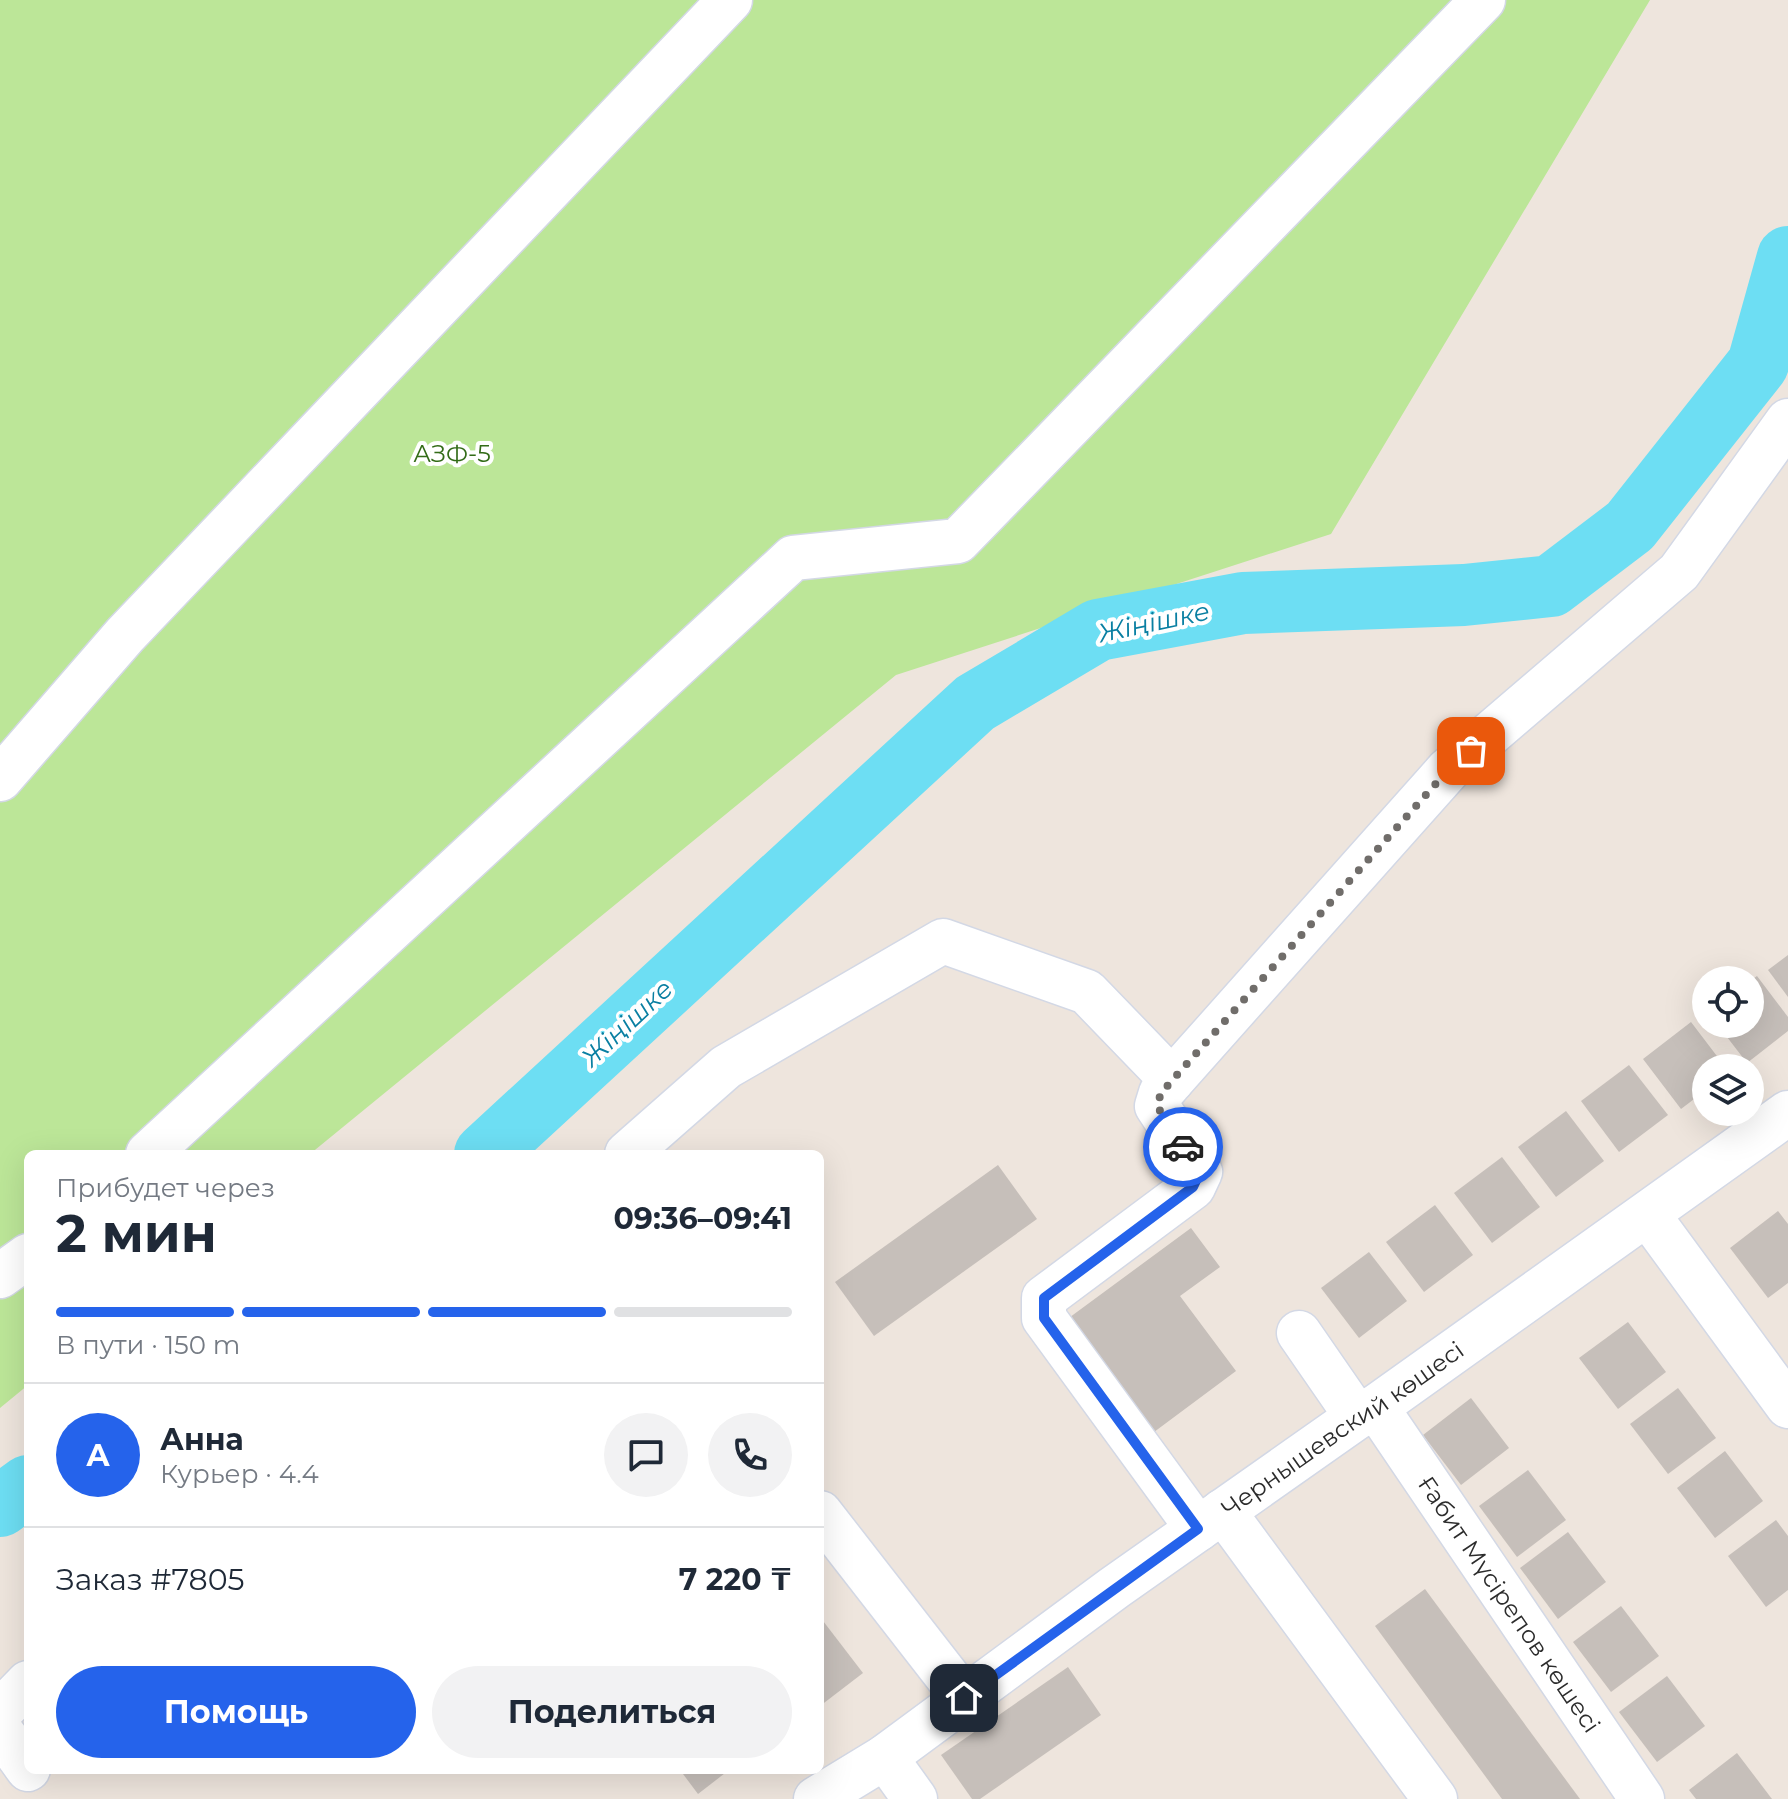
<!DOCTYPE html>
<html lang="ru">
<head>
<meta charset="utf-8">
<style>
  :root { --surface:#fff; --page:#f2f2f3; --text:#1f2937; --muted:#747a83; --line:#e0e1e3; --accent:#2563eb }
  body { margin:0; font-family:Montserrat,sans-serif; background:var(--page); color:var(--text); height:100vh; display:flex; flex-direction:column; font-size:30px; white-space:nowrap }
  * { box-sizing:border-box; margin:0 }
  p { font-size:26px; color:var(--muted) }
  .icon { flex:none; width:44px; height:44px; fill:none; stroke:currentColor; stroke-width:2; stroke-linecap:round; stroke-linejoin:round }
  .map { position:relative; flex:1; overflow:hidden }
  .sheet { position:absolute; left:24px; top:1150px; width:800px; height:624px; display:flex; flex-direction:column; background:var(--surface); border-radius:12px; box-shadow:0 8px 32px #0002 }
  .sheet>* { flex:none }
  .tools { position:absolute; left:1692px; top:966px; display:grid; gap:16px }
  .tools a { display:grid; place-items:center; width:72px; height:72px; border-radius:50%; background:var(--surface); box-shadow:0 8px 32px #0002; font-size:40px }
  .pin { position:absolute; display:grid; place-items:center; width:68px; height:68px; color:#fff; margin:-34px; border-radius:16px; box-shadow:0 4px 12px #0006 }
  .courier { position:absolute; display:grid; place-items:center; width:80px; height:80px; margin:-40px; border:6px solid #2563eb; border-radius:50%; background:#fff; color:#222; box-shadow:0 2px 10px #0007 }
  .summary em { font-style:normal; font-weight:700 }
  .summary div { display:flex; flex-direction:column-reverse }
  .summary { display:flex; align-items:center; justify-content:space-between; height:136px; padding:0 32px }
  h1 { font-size:52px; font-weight:700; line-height:60px }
  .bar { display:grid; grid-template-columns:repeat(4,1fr); gap:12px 8px; align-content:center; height:96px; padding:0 32px }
  .bar i { height:10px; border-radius:6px; background:var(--line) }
  .bar .current { background:var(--accent) }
  .bar p { grid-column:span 4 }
  .line { display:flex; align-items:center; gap:20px; padding:0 32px; border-top:2px solid var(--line) }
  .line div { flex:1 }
  .round { display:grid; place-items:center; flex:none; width:84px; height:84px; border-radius:42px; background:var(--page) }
  .cta { display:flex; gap:16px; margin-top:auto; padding:16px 32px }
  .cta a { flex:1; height:92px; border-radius:48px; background:var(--accent); color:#fff; font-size:32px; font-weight:700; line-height:92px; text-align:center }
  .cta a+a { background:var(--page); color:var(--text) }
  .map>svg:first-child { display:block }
  .green { fill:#bce698 }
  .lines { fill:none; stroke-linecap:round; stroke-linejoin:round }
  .river { stroke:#6ddef3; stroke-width:62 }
  .building { fill:#c6bfba }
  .minor-casing { stroke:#d3d8e5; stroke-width:47 }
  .minor { stroke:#fff; stroke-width:44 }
  .done { stroke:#706d6a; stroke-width:8; stroke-dasharray:0 14.4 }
  .route { stroke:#2563eb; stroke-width:10 }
  .labels { text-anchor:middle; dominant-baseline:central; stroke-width:8; stroke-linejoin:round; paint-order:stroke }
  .park-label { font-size:24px; fill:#336c18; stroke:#fff }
  .street-label { font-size:24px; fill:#2c2c2c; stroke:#fff }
  .water-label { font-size:26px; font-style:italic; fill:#097fa2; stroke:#fff }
</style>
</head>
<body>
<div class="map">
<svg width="1788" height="1799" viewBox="0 0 1788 1799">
  <rect width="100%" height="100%" fill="#eee5dd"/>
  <polygon class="green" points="0,0 1650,0 1331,534 896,675 310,1154 28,1154 28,1385 0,1408"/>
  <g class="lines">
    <g class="river">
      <polyline points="485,1154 975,703 1098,630 1243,603 1464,595 1551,586 1630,526 1758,364 1788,257"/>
      <polyline points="0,1506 28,1486"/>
    </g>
  </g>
  <g class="building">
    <polygon points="1788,955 1788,997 1768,970"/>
    <polygon points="1757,976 1788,1017 1788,1031 1747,1063 1717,1024 1750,1024 1750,981"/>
    <polygon points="1691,1022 1726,1068 1706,1068 1706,1090 1681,1109 1643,1059"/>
    <polygon points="1629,1065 1668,1115 1619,1152 1581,1101"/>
    <polygon points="1566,1111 1604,1161 1556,1197 1518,1147"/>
    <polygon points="1502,1157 1540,1207 1492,1243 1454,1193"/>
    <polygon points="998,1165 1037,1219 874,1336 835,1282"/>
    <polygon points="1435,1205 1473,1255 1424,1292 1386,1242"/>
    <polygon points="1778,1211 1788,1224 1788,1283 1768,1298 1730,1248"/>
    <polygon points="1191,1228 1220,1267 1180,1296 1236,1371 1146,1438 1062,1323"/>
    <polygon points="1369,1252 1407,1301 1359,1338 1321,1288"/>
    <polygon points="1628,1322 1666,1372 1618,1409 1579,1358"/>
    <polygon points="1678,1388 1716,1438 1668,1474 1630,1424"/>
    <polygon points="1471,1398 1509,1448 1461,1485 1423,1435"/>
    <polygon points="1725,1451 1763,1501 1715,1538 1677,1488"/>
    <polygon points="1528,1470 1566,1520 1517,1557 1479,1506"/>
    <polygon points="1776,1520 1788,1536 1788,1590 1766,1607 1728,1556"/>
    <polygon points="1568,1532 1606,1582 1558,1619 1520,1568"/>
    <polygon points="1425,1589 1580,1799 1502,1799 1375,1626"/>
    <polygon points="1621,1606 1659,1656 1611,1692 1573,1642"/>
    <polygon points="820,1617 863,1673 820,1706"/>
    <polygon points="1068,1667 1101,1715 980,1799 972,1799 941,1755"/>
    <polygon points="1667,1676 1705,1726 1657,1762 1619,1712"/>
    <polygon points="1737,1753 1772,1799 1696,1799 1689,1790"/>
    <polygon points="680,1770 729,1770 698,1794"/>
  </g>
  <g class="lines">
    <g class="minor-casing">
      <g id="minor">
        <polyline points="0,779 125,635 730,0"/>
        <polyline points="1172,1080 1161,1093 1157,1106 1200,1172 1193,1187 1044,1298 1044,1318 1198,1529"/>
        <polyline points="148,1154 793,558 958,541 1483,0"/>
        <polyline points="627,1154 726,1067 943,941 1087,992 1172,1080 1448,770 1679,572 1788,421"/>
        <polyline points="1648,1215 1788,1406"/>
        <polyline points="0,1276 28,1256"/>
        <polyline points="1299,1333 1357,1417"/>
        <path id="s1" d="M1376,1407l266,392"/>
        <polyline points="1223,1511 1435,1799"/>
        <polyline points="820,1513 964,1698"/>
        <polyline points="0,1712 28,1683"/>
        <polyline points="0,1730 28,1769"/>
        <polyline points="885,1757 915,1799"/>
        <path id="s2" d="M816,1799l69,-42 229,-169 243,-171 19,-10 412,-294"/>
      </g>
    </g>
    <use href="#minor" class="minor"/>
  </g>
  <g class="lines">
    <polyline class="done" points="1183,1147 1157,1106 1161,1093 1448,770 1471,751"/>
    <polyline class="route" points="964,1698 1198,1529 1044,1318 1044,1298 1193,1187 1200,1172 1183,1147"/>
  </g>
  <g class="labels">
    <g class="park-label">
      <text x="452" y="453">АЗФ-5</text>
    </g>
    <g class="street-label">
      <text stroke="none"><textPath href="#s2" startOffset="644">Чернышевский көшесі</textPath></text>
      <text stroke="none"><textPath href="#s1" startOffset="238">Ғабит Мүсірепов көшесі</textPath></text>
    </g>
    <g class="water-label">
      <text transform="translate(1154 622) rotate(-12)">Жіңішке</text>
      <text transform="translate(627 1023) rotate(-43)">Жіңішке</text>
    </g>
  </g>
</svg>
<div class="tools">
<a><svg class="icon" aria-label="locate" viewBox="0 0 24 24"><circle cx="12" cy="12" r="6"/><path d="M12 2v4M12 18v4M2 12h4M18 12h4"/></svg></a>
<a><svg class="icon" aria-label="layers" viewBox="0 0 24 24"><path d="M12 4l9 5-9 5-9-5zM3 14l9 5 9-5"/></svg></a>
</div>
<div class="pin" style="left:1471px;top:751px;background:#ea580c"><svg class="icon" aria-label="bag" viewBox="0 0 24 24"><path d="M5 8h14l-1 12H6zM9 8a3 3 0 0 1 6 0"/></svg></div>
<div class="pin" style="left:964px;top:1698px;background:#1f2937"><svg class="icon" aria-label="home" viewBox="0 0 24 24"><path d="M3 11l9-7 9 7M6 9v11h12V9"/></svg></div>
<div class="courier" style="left:1183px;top:1147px"><svg class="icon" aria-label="car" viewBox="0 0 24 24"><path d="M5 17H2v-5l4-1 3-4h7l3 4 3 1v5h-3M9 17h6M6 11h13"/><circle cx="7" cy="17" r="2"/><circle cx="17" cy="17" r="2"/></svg></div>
<section class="sheet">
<div class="summary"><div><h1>2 мин</h1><p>Прибудет через</p></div><em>09:36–09:41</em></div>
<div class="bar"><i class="current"></i><i class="current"></i><i class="current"></i><i></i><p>В пути · 150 m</p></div>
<div class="line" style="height:144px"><b class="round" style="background:var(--accent);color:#fff">А</b><div><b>Анна</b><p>Курьер · 4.4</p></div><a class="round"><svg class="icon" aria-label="chat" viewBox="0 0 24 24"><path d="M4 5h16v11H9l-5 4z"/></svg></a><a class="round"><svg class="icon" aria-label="phone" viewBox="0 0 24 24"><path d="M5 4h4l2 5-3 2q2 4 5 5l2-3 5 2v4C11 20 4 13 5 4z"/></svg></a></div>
<div class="line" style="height:104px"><div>Заказ #7805</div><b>7 220 ₸</b></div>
<div class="cta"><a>Помощь</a><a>Поделиться</a></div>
</section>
</div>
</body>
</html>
